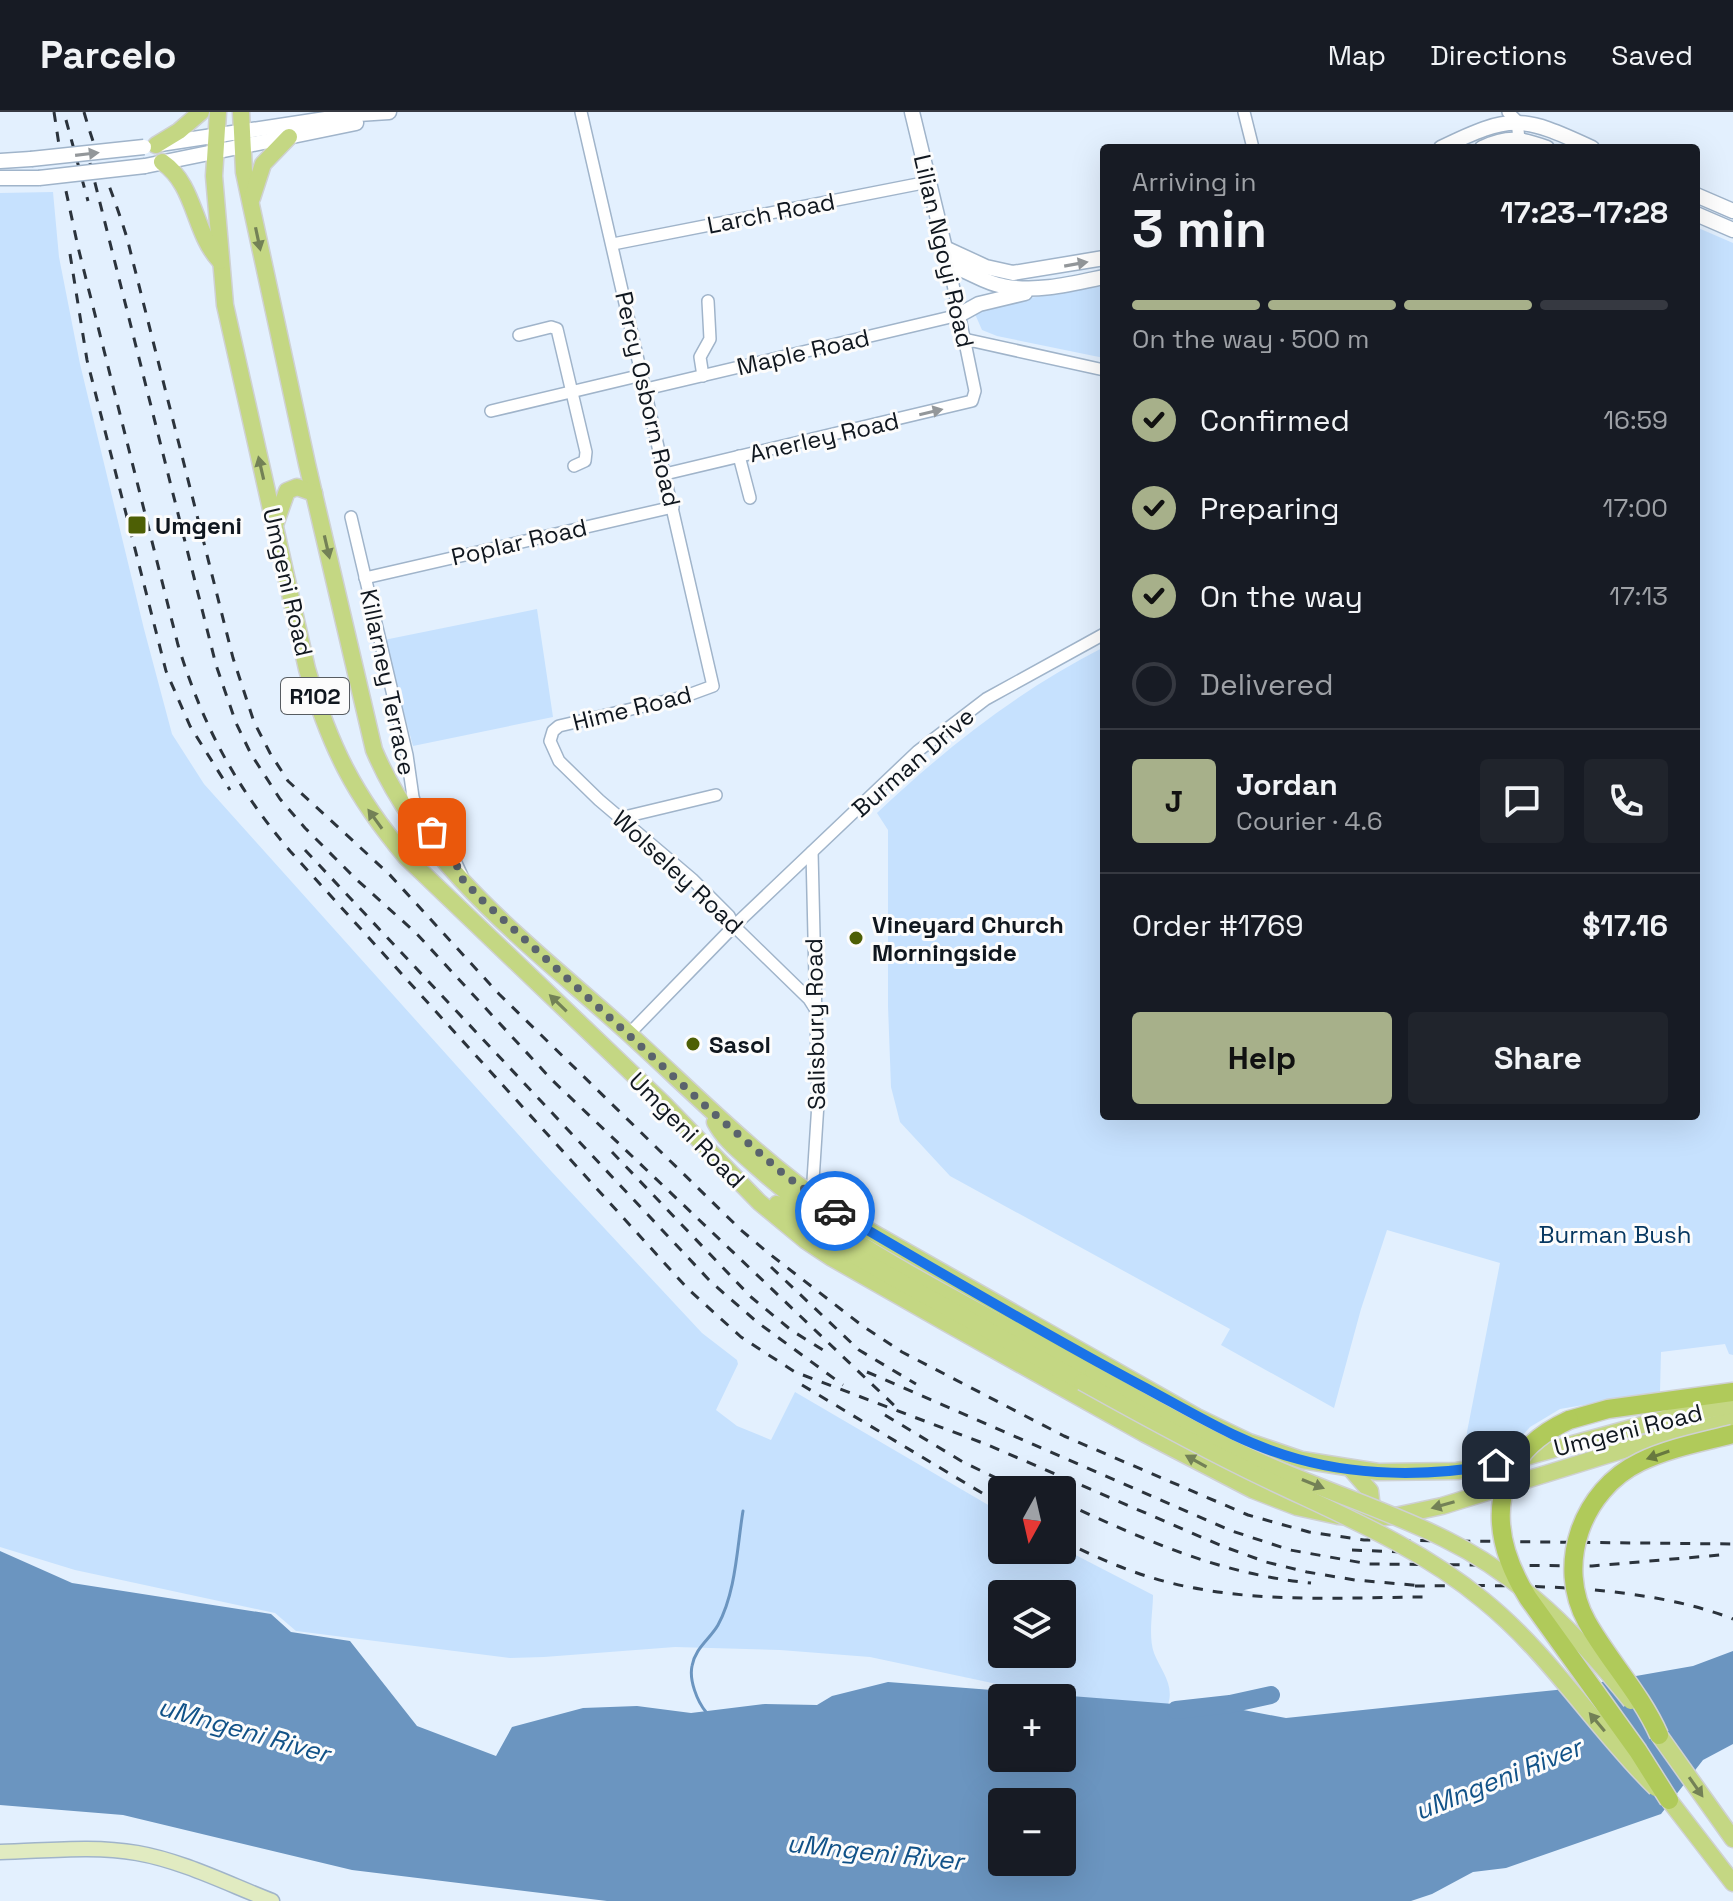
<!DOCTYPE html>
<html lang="en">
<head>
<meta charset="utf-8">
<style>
  :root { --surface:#171b24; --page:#20242c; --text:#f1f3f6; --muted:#9ea1a6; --line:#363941; --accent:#a7b08a }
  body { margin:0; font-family:"Space Grotesk",sans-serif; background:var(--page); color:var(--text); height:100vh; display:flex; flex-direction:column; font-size:30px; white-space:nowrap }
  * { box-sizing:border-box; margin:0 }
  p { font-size:26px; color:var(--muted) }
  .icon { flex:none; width:44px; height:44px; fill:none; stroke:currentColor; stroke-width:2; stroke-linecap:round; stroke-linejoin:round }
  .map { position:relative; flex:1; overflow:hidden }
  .details { position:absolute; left:1100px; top:32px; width:600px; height:976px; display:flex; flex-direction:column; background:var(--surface); border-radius:8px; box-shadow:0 8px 32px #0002 }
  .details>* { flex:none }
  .needle { width:52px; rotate:188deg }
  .buttons { position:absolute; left:988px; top:1364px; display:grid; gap:16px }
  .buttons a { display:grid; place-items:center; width:88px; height:88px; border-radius:8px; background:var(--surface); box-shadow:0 8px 32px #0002; font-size:40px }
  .pin { position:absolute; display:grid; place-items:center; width:68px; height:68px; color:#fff; margin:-34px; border-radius:16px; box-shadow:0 4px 12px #0006 }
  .courier { position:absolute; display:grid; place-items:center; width:80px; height:80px; margin:-40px; border:6px solid #1a73e8; border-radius:50%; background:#fff; color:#222; box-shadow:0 2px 10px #0007 }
  .overview em { font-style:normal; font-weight:800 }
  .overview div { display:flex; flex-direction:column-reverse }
  .overview { display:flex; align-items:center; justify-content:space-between; height:136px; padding:0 32px }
  h1 { font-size:52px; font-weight:800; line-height:60px }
  .bar { display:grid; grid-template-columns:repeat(4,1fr); gap:12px 8px; align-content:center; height:96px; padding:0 32px }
  .bar i { height:10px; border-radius:6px; background:var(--line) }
  .bar .selected { background:var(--accent) }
  .bar p { grid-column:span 4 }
  .line { display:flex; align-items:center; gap:20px; padding:0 32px; border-top:2px solid var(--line) }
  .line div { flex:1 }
  .round { display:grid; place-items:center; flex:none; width:84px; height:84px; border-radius:8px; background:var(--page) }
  ol { padding:0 32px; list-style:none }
  li { display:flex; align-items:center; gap:24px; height:88px }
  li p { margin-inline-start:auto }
  li .icon { padding:8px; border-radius:50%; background:var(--accent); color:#111; stroke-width:4 }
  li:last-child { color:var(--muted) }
  li i { width:44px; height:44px; border:4px solid var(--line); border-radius:50% }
  .primary-button { display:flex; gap:16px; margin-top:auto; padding:16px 32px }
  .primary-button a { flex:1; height:92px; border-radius:8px; background:var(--accent); color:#111; font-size:32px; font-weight:800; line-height:92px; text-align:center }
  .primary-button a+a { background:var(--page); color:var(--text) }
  header { display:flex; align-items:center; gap:48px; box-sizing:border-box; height:112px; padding:0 40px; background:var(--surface); border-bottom:2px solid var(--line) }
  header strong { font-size:38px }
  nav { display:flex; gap:44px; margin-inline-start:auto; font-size:28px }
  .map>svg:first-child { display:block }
  .green { fill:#c6e1fe; fill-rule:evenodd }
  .water { fill:#6b95c0; fill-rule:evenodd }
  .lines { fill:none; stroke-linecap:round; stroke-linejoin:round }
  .stream { stroke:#6b95c0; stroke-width:3 }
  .river { stroke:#6b95c0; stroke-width:18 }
  .minor-casing { stroke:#a0b4ca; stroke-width:14 }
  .tertiary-casing { stroke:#a0b4ca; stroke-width:17 }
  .secondary-casing { stroke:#a0b4ca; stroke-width:17 }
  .primary-casing { stroke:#cfd1d2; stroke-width:19 }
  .trunk-casing { stroke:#cfd1d2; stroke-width:21 }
  .minor { stroke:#fff; stroke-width:11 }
  .tertiary { stroke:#fff; stroke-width:14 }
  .secondary { stroke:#e1ebc1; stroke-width:14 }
  .primary { stroke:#c4d783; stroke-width:16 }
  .trunk { stroke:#b0ca5a; stroke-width:18 }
  .rail { stroke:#2b333c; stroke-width:3; stroke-dasharray:10 10; stroke-linecap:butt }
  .tertiary-bridge-casing { stroke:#a0b4ca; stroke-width:17; stroke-linecap:butt }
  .primary-bridge-casing { stroke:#cfd1d2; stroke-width:19; stroke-linecap:butt }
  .trunk-bridge-casing { stroke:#cfd1d2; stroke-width:21; stroke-linecap:butt }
  .tertiary-bridge { stroke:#fff; stroke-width:14 }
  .primary-bridge { stroke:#c4d783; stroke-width:16 }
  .trunk-bridge { stroke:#b0ca5a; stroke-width:18 }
  .oneway { fill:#93979a }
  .oneway2 { fill:#738156 }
  .oneway3 { fill:#68793f }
  .done { stroke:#5a636d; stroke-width:8; stroke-dasharray:0 14.4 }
  .route { stroke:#1a73e8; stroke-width:10 }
  .poi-dot { fill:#4d5f05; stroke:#fcfcfc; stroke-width:3 }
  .labels { text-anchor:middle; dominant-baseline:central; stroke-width:6; stroke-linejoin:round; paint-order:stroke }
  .shield { fill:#fcfcfc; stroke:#575c61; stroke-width:2 }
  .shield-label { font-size:22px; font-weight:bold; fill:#10171f }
  .street-label { font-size:24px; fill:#10171f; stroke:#fcfcfc }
  .poi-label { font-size:24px; font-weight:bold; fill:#10171f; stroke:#fcfcfc; text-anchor:start }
  .park-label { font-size:24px; fill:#073861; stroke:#fcfcfc }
  .water-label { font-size:26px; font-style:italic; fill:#115288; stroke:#fcfcfc }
</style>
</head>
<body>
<header>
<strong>Parcelo</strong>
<nav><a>Map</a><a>Directions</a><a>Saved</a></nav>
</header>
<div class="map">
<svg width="1733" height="1789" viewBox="0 0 1733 1789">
  <rect width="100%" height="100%" fill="#e3f0fe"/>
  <g class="green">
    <path d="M53,80l6,65 21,107 64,265 28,105 32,50 347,387 151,162 35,27 1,4 -22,46 21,16 34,14 24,-48 207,121v37h60v-2l91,47c0,17 -5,41 1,58 7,18 22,33 13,54l-57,1 -240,-51 -90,-7 -105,-3 -131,10 -34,1 -214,-27 -21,-18 -200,-43 -75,-23v-1354zM1002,1482h60v60h-60z"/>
    <path d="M1696,115l37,16v1112l-4,-1 -4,-10 -64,8 -1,40 -100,17 -30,18 -22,25 -44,10 3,-30 33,-169 -113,-33 -26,79 -27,99 -113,-63 9,-16 -280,-153 -50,-54 -9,-35 -3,-81v-176l-11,-17c70,-66 141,-122 227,-166v469h592z"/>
    <polygon points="1104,174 1104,246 997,224 982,218 975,202 981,194"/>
    <polygon points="537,497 553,605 413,634 384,528"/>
  </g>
  <path class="water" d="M0,1439l72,32 199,31 20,18 59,9 67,85 79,30 16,-29 71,-19 54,-2 54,7 74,-9 52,1 15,-9 56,-14 350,27 48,9 270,-28 137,-24 40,-15v93l-30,16 -42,54 -155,54 -33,4 -41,22 -21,7h-804l-255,-31 -229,-55 -123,-10zM1002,1586h60v60h-60zM1002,1690h60v60h-60z"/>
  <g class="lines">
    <path class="stream" d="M706,1600c-9,-11 -17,-32 -14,-46 3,-18 18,-27 26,-41 18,-33 19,-78 25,-114"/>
    <polyline class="river" points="1176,1598 1230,1592 1271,1583"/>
    <g class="minor-casing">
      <g id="minor">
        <polyline points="581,0 713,574 683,585 559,614 553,619 550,629 559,649 599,688 692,767 729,804 734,814 809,887 816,898"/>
        <polyline points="1244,0 1253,36"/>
        <polyline points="1508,0 1517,9 1519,27"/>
        <polyline points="613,132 928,70"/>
        <polyline points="519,223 551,215 557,217 586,340 585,349 574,354"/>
        <polyline points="964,227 1104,258"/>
        <polyline points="703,264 700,245 710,227 708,189"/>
        <polyline points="646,277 959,203"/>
        <polyline points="491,299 642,263"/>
        <polyline points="739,344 750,386"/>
        <polyline points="665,362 972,289 975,279 949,153"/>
        <polyline points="351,405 407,643 413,685 420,706 451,740 462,764"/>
        <polyline points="365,466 673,395"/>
        <polyline points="620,706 716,683"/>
        <polyline points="812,740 818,991 812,1084"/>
        <polyline points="629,922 734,814 918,639 986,587 1104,522"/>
      </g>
    </g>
    <g class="tertiary-casing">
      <g id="tertiary">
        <path d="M912,0l37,153c19,5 35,18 54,21 33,7 68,-2 101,-9"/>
        <polyline points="160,32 358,2 389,0"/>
        <path d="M1441,36c70,-34 80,-33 151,0"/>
        <path d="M1482,36c26,-12 38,-10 65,0"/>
        <polyline points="0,49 31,47"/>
        <polyline points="145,54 356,11"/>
        <polyline points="0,66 39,66"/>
        <polyline points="1696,83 1733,99"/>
        <polyline points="1696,102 1733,118"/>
        <polyline points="947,137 986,155 1013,161 1104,146"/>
        <polyline points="959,203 979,192 1025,181"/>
      </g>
    </g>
    <g class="secondary-casing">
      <path id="secondary" d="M0,1740c45,-1 93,-7 137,1 46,8 91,31 135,48"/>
    </g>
    <g class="primary-casing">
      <g id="primary">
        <path d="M218,0l-4,64 11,129 82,364c23,78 47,126 99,188l258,247 95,98 46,38 27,18 118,67 195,109 108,56 44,17 41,9 35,2 22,-2 47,-10 233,-72 58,-14"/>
        <path d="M241,0l3,60 7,33 56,259 67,286c50,118 160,198 253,282 67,61 131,127 206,178l364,207 52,25 53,18 76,12 79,-1 39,-6 179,-49 58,-11"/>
        <polyline points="156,33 179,19 201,0"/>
        <path d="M162,50c34,23 31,70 58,99"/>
        <polyline points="252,86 263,52 289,25"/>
        <polyline points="276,410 287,379 297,375 314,381"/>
        <path d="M715,1010c10,19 27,31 42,45 98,88 222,142 336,207"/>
        <polyline points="777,1092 819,1123 883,1160 1082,1270"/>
        <polyline points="1351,1357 1370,1379 1373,1406"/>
        <polyline points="1659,1623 1733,1727"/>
        <polyline points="1669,1688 1733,1771"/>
      </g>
    </g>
    <g class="trunk-casing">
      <polyline id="trunk" points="1569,1308 1608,1297 1733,1280"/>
    </g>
    <use href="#minor" class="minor"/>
    <use href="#tertiary" class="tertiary"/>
    <use href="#secondary" class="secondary"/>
    <use href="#primary" class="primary"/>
    <use href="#trunk" class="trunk"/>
    <g class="rail">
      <path d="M54,0l12,79 12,56 100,398c25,81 57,141 112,206l398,438 53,48 54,35 193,73 234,101 44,16 41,10 48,8 69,6"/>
      <path d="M84,0c12,43 30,83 43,126l106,420 21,64 16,31 18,28 101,93 110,120 242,236 26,22 97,75 38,25 162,84 184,79 61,17 55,8 369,4"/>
      <polyline points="66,8 88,89"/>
      <polyline points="90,51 216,553 236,611 251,642 280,687 305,716 356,767 416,821 552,968 898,1297"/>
      <polyline points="70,142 87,248 166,559 190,614 230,678"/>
      <polyline points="305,738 711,1170 757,1210 843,1273"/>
      <polyline points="612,1040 751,1185 791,1218 831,1243"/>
      <polyline points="771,1155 859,1238 916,1272"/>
      <polyline points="867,1260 1232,1419 1290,1438 1369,1452 1592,1454 1720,1443"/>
      <polyline points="802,1273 1002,1393"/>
      <polyline points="885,1303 963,1350 1021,1378"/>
      <path d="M1062,1390c83,38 157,72 249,81"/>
      <path d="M1062,1428c44,23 89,41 138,49 76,14 156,8 232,8"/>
      <polyline points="1352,1438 1428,1441"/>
      <path d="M1415,1474c99,-1 226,-3 318,33"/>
    </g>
    <g class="tertiary-bridge-casing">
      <g id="tertiary-bridge">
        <polyline points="31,47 144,35"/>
        <polyline points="39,66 145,54"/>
      </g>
    </g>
    <g class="primary-bridge-casing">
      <g id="primary-bridge">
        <path d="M1093,1262c57,31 113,64 172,90 60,27 122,46 180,75 76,37 134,97 186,162"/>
        <path d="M1082,1270c61,34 121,67 184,97 75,36 152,67 217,121 67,54 112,128 173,188"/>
      </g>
    </g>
    <g class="trunk-bridge-casing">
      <g id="trunk-bridge">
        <path d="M1569,1308c-80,37 -84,109 -41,178l110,153 31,49"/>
        <path d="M1659,1623c-18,-41 -50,-74 -72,-113 -32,-57 -5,-132 53,-160 29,-14 62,-20 93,-28"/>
      </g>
    </g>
    <use href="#tertiary-bridge" class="tertiary-bridge"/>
    <use href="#primary-bridge" class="primary-bridge"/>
    <use href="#trunk-bridge" class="trunk-bridge"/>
  </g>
  <defs><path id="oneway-solid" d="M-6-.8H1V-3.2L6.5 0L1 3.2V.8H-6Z" transform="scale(2)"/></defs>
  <g class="oneway">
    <use href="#oneway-solid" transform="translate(87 42) rotate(-7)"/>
    <use href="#oneway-solid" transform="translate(1076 152) rotate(-10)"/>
    <use href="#oneway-solid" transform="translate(931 300) rotate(-13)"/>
  </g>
  <g class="oneway2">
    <use href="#oneway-solid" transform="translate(258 127) rotate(78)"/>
    <use href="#oneway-solid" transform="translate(261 356) rotate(-103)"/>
    <use href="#oneway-solid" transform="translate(327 435) rotate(77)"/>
    <use href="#oneway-solid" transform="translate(375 707) rotate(-126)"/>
    <use href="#oneway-solid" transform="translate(558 891) rotate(-136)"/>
    <use href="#oneway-solid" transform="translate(1196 1349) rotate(-151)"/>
    <use href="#oneway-solid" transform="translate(1313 1372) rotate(22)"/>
    <use href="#oneway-solid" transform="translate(1443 1393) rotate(164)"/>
    <use href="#oneway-solid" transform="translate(1597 1610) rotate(-130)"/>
    <use href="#oneway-solid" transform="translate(1696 1675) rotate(55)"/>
  </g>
  <use class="oneway3" href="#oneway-solid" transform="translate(1658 1343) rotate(161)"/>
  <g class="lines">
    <polyline class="done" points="432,720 451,740 463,768 483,789 710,998 786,1064 835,1099"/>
    <path class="route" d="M835,1099c101,59 202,119 305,174 51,27 101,59 158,74 65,18 132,17 198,6"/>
  </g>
  <g class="poi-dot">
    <rect x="127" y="403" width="20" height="20" rx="4"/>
    <circle cx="856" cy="826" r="8"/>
    <circle cx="693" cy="932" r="8"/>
  </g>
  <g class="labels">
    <rect class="shield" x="281" y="566" width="68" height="36" rx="6"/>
    <g class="shield-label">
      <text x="315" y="584">R102</text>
    </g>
    <g class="street-label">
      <text transform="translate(771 101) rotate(-11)">Larch Road</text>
      <text transform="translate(944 139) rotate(77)">Lilian Ngoyi Road</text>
      <text transform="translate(803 240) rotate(-13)">Maple Road</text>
      <text transform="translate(648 287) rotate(77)">Percy Osborn Road</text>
      <text transform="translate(824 325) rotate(-13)">Anerley Road</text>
      <text transform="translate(519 430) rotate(-13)">Poplar Road</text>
      <text transform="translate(288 470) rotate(77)">Umgeni Road</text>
      <text transform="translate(388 570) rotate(78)">Killarney Terrace</text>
      <text transform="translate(632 596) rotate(-14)">Hime Road</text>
      <text transform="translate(913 650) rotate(-41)">Burman Drive</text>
      <text transform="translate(678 760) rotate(43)">Wolseley Road</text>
      <text transform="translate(815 912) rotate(-91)">Salisbury Road</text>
      <text transform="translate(687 1018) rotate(45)">Umgeni Road</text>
      <text transform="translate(1628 1318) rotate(-14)">Umgeni Road</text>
    </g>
    <g class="poi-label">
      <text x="155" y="413">Umgeni</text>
      <text x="872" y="812">Vineyard Church<tspan x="872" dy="28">Morningside</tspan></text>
      <text x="709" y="932">Sasol</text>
    </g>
    <g class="park-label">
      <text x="1615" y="1122">Burman Bush</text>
    </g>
    <g class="water-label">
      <text transform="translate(244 1618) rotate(16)">uMngeni River</text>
      <text transform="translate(1498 1667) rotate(-22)">uMngeni River</text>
      <text transform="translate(875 1740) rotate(6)">uMngeni River</text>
    </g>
  </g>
</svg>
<div class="buttons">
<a><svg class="needle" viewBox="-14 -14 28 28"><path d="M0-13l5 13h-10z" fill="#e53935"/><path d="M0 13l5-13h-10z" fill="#9ea1a6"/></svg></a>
<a><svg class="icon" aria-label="layers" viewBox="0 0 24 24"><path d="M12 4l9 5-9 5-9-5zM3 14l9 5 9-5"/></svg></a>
<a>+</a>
<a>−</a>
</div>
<div class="pin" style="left:432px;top:720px;background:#ea580c"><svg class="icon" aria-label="bag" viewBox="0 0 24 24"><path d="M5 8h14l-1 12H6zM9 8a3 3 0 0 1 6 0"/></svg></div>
<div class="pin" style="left:1496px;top:1353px;background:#1f2937"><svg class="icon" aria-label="home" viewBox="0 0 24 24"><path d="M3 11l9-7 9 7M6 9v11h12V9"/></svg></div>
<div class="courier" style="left:835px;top:1099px"><svg class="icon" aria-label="car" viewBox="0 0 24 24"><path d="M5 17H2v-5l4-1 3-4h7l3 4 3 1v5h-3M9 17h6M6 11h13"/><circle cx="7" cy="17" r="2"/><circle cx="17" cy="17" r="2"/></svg></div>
<section class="details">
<div class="overview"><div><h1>3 min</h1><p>Arriving in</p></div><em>17:23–17:28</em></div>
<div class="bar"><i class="selected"></i><i class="selected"></i><i class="selected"></i><i></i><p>On the way · 500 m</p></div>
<ol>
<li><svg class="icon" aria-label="check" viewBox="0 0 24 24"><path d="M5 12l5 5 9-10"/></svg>Confirmed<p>16:59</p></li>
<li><svg class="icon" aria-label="check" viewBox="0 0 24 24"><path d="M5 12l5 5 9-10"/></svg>Preparing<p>17:00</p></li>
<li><svg class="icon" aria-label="check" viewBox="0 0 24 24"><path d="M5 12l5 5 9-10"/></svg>On the way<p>17:13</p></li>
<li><i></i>Delivered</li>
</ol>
<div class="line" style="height:144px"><b class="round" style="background:var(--accent);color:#111">J</b><div><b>Jordan</b><p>Courier · 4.6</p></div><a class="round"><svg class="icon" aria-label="chat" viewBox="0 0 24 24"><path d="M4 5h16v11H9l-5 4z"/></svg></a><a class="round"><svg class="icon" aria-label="phone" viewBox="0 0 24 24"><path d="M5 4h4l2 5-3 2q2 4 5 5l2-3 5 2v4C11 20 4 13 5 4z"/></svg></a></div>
<div class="line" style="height:104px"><div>Order #1769</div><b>$17.16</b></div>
<div class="primary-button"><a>Help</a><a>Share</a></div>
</section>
</div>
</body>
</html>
